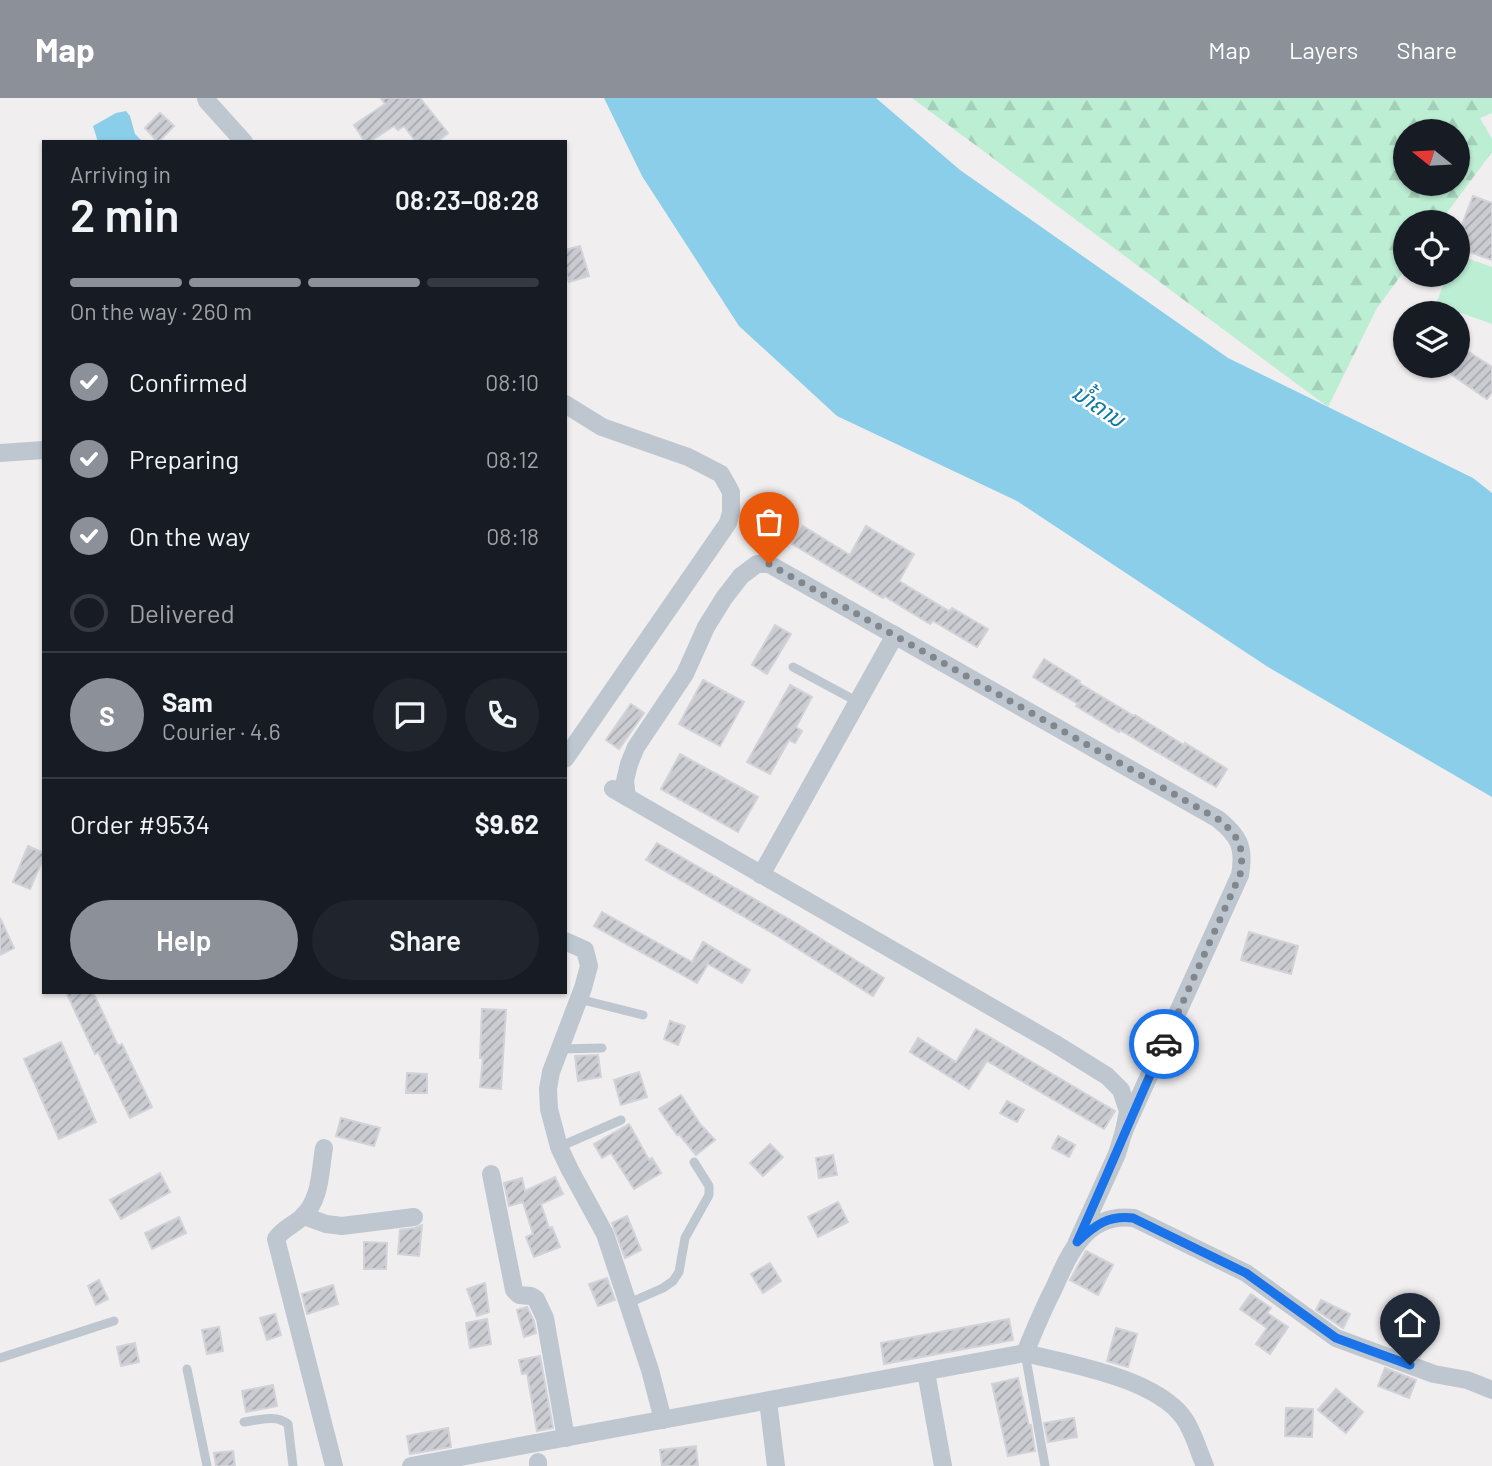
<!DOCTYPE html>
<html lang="en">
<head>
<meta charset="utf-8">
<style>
  :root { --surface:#171b24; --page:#20242c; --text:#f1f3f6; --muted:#9ea1a6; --line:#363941; --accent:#8c9099 }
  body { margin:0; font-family:Barlow,"Noto Sans Lao",sans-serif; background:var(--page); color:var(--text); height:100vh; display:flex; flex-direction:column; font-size:26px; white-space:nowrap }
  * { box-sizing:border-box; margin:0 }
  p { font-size:23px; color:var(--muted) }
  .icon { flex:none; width:38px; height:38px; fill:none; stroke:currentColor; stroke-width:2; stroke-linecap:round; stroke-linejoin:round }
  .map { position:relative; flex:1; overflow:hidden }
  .panel { position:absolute; left:42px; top:42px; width:525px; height:854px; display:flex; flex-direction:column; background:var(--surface); border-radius:0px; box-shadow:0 2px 5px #0004 }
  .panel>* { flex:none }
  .needle { width:46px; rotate:288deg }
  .buttons { position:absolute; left:1393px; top:21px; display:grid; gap:14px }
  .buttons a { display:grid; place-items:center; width:77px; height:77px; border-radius:50%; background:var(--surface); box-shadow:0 2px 5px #0004; font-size:35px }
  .pin { position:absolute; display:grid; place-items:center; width:60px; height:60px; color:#fff; margin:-72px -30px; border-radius:50% 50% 50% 0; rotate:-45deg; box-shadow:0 0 7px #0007 }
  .pin .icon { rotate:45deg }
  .courier { position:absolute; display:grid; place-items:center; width:70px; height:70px; margin:-35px; border:5px solid #1a73e8; border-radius:50%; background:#fff; color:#222; box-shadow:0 2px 9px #0007 }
  .head em { font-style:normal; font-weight:600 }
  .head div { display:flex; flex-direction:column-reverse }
  .head { display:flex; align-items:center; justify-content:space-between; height:119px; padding:0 28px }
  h1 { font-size:46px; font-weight:600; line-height:52px }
  .bar { display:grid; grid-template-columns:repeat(4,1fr); gap:10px 7px; align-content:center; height:84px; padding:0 28px }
  .bar i { height:9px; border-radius:5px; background:var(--line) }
  .bar .current { background:var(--accent) }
  .bar p { grid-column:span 4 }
  .line { display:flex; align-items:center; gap:18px; padding:0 28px; border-top:2px solid var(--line) }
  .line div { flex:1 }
  .round { display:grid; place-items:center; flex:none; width:74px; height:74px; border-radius:37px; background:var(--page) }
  ol { padding:0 28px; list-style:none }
  li { display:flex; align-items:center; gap:21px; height:77px }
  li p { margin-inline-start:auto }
  li .icon { padding:7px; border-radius:50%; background:var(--accent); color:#fff; stroke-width:4 }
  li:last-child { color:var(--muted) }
  li i { width:38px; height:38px; border:4px solid var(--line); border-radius:50% }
  .cta { display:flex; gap:14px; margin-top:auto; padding:14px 28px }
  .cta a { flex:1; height:80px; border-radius:42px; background:var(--accent); color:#fff; font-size:28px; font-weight:600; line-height:80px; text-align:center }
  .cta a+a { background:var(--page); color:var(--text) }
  header { display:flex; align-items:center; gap:42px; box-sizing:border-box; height:98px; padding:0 35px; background:var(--accent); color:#fff }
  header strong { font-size:33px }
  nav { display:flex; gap:38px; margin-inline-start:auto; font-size:24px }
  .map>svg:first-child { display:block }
  .green { fill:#bceed3 }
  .forest { fill:url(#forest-firs); fill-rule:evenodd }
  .water { fill:#8aceea }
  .building { fill:url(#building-hatch); stroke:#d2d3d9; stroke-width:2 }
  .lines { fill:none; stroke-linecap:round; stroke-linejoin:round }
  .lane { stroke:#bec7d0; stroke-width:9 }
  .street { stroke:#bec7d0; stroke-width:18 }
  .done { stroke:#82878e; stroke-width:7; stroke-dasharray:0 12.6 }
  .route { stroke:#1a73e8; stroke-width:9 }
  .labels { text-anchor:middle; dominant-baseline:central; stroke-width:5; stroke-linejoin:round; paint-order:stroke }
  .water-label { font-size:23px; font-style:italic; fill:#0f7aa5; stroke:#fff }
</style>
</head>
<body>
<header>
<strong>Map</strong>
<nav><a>Map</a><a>Layers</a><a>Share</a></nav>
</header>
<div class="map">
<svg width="1492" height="1368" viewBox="0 0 1492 1368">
  <defs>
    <pattern id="forest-firs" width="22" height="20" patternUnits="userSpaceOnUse" patternTransform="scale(1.75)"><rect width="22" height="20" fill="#bceed3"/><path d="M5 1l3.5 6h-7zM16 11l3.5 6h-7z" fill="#a3ceb7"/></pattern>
    <pattern id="building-hatch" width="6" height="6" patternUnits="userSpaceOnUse" patternTransform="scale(1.75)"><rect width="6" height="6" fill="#caccd2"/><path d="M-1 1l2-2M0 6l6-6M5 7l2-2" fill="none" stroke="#a6a8ad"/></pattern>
  </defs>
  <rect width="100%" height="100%" fill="#f0eeee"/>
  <polygon class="green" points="1458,157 1492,169 1492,226 1436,206 1447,177 1458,177"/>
  <path class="forest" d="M912,0h580v15l-12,5 12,21v13l-52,70h-35v48l-28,38 -49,99zM1405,33h53v53h-53z"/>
  <g class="water">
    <polygon points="604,0 876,0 960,72 1228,260 1473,380 1492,395 1492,699 1268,569 1017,403 837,318 739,228 642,78"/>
    <polygon points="126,13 130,18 135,36 143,44 98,44 93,28 116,15"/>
  </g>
  <g class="building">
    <polygon points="381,0 420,0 448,35 437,44 416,44 404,28 398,32 394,28 369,44 365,44 354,27 385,6"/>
    <polygon points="160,15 174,28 158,44 145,30"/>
    <polygon points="1473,98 1492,105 1492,162 1458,150 1458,137"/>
    <polygon points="580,148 589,178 569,184 565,173 565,152"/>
    <polygon points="1458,247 1492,269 1492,294 1487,301 1439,268 1458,268"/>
    <polygon points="803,428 850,457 866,428 914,456 899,483 949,513 952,510 988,531 977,549 933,523 930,526 884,498 883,500 792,446"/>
    <polygon points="775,527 791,536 767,576 752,567"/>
    <polygon points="1044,561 1080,583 1079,585 1134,618 1135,617 1184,647 1185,645 1227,671 1216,689 1120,632 1119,634 1076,608 1078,606 1033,579"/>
    <polygon points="703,582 744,604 720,648 679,626"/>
    <polygon points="790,587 812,599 796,629 802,633 795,645 789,642 770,676 747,664"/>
    <polygon points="631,606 644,615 619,651 606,642"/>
    <polygon points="680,656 758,699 738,734 661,691"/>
    <polygon points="657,745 794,824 884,880 873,898 779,839 646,762"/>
    <polygon points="28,748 44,755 44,759 30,791 13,784"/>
    <polygon points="602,814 692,864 703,844 750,872 742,885 708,866 697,885 594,828"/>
    <polygon points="0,820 14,850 0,857"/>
    <polygon points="1249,834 1298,848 1291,876 1241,862"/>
    <polygon points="66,894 93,894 118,948 122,946 152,1009 130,1020 98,954 95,956"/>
    <polygon points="482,911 506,912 501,991 480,989 483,960 480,960"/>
    <polygon points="670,923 685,928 678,947 664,941"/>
    <polygon points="976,931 1115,1013 1104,1031 987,963 969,991 910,954 918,940 956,964"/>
    <polygon points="61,944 96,1024 59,1041 24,961"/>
    <polygon points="598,957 601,979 578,983 575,958"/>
    <polygon points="639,974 647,999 621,1007 614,982"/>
    <polygon points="407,975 427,976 427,995 406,995"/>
    <polygon points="681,997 700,1026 715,1042 696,1057 679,1036 677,1037 659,1011"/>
    <polygon points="1007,1003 1024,1012 1017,1024 1000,1015"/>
    <polygon points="341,1020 380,1030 374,1048 336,1038"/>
    <polygon points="629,1026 649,1062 652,1060 661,1075 634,1091 611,1055 602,1060 594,1046"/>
    <polygon points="1058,1038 1075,1047 1069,1059 1052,1050"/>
    <polygon points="770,1046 783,1059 763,1078 750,1065"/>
    <polygon points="833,1057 837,1077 819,1080 816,1060"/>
    <polygon points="160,1075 170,1094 121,1121 110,1102"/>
    <polygon points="555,1079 563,1096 541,1106 549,1130 552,1129 560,1149 534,1159 526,1139 533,1136 523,1104 509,1108 504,1085 522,1080 525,1093"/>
    <polygon points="838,1104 848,1124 818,1139 808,1119"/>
    <polygon points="627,1118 641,1152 625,1160 612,1125"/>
    <polygon points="179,1119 186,1135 152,1151 145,1135"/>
    <polygon points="422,1127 419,1158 398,1156 400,1132 415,1130"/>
    <polygon points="364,1144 387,1145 386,1171 364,1171"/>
    <polygon points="1086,1153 1113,1167 1098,1197 1070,1182"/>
    <polygon points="770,1165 781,1183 763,1195 751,1176"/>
    <polygon points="607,1180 615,1202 598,1208 589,1186"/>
    <polygon points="99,1182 108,1201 96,1207 88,1188"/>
    <polygon points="485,1185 489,1214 477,1218 467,1191"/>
    <polygon points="333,1187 338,1206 307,1216 302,1196"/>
    <polygon points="1251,1196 1271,1210 1267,1215 1288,1229 1270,1256 1256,1246 1267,1230 1240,1211"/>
    <polygon points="1321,1202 1350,1216 1343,1230 1316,1212"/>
    <polygon points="527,1209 534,1223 536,1235 524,1239 517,1212"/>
    <polygon points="275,1216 281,1237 267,1242 260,1220"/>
    <polygon points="487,1221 491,1246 470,1250 466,1225"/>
    <polygon points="1009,1221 1013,1242 884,1266 881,1245"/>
    <polygon points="219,1229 223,1253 207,1256 202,1232"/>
    <polygon points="1116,1230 1137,1236 1128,1269 1107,1263"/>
    <polygon points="1396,1233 1425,1246 1420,1259 1390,1247"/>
    <polygon points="135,1245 139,1264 121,1268 117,1249"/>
    <polygon points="540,1258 553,1330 537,1333 527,1275 522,1276 519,1262"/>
    <polygon points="1385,1270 1416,1282 1409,1300 1378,1288"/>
    <polygon points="1018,1280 1029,1328 1031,1327 1035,1353 1008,1358 992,1286"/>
    <polygon points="273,1287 277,1308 246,1314 242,1293"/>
    <polygon points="1336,1291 1363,1314 1346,1335 1318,1312"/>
    <polygon points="1286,1310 1313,1311 1312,1339 1285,1338"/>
    <polygon points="1074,1320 1077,1339 1048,1344 1044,1325"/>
    <polygon points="448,1330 451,1349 410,1356 407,1338"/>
    <polygon points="696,1348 698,1368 662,1368 660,1352"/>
    <polygon points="233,1353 235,1368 216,1368 214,1355"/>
  </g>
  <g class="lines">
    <g class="lane">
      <polyline points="793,569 858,604"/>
      <polyline points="579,901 643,917"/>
      <polyline points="560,951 602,950"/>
      <polyline points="559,1049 621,1022"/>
      <polyline points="629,1205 663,1190 673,1183 679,1174 685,1140 709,1097 709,1088 694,1064"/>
      <polyline points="1025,1255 1045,1368"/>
      <polyline points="0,1260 114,1223"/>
      <polyline points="187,1271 207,1368"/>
      <path d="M244,1324c15,-2 32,-8 44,2l5,42"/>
    </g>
    <g class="street">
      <polyline points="206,0 207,3 244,44"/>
      <polyline points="565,306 602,329 688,359 721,376 731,394 731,414 728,425 565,661"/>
      <polyline points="0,355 44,352"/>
      <polyline points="613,691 1054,945 1107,978 1121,992 1128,1013 1124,1033 1117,1056 1077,1144"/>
      <path d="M627,699l-2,-16 4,-17 7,-17 49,-73 21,-47 18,-29 17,-22 16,-12h12l449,255c21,17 27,28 22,56l-116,256"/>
      <polyline points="761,777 895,537"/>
      <polyline points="565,843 585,852 589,868 583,890 551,974 548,991 549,1011 559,1049 570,1072 605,1136 650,1272 663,1322"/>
      <path d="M324,1050c-4,23 -3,52 -22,69 -8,8 -20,12 -26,22l58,227"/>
      <polyline points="491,1076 514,1192 519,1197 531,1198 536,1201 545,1220 566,1340"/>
      <polyline points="304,1118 326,1126 342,1128 414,1119"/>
      <path d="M1025,1255c9,-22 18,-44 29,-65 16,-36 33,-76 80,-70l112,55 90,65 98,36 33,6 25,10"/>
      <polyline points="926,1274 943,1368"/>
      <polyline points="768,1303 776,1368"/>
      <path d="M411,1368l614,-113c45,11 129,25 158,64 10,13 15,33 22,49"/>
      <polyline points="538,1368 538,1364"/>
    </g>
  </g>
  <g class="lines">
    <path class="done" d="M769,466l449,255c21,17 27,28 22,56l-76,169"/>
    <path class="route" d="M1164,946c-30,66 -57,132 -87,198 18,-17 31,-27 56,-24l113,55 90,65 74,27"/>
  </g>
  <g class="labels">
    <g class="water-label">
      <text transform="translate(1099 307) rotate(34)">ນ້ຳຄານ</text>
    </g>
  </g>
</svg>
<div class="buttons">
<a><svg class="needle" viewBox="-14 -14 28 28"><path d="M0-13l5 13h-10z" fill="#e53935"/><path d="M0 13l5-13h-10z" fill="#9ea1a6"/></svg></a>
<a><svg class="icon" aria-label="locate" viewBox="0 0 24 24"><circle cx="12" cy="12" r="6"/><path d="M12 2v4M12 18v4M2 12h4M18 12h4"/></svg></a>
<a><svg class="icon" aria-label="layers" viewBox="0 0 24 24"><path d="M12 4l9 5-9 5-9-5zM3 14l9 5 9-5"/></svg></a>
</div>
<div class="pin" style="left:769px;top:466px;background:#ea580c"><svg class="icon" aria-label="bag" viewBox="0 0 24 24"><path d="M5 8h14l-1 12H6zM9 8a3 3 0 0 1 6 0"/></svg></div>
<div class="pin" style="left:1410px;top:1267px;background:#1f2937"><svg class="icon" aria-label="home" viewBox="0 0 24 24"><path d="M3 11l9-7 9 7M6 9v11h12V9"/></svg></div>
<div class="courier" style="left:1164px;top:946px"><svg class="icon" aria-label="car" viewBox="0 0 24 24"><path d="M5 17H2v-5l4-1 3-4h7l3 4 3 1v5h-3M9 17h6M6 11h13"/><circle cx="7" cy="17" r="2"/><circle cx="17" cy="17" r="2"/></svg></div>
<section class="panel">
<div class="head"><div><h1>2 min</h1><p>Arriving in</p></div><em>08:23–08:28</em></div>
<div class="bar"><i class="current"></i><i class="current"></i><i class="current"></i><i></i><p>On the way · 260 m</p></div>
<ol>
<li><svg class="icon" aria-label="check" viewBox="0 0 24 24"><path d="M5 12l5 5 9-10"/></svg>Confirmed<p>08:10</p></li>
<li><svg class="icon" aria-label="check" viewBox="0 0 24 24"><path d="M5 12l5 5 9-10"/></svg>Preparing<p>08:12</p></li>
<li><svg class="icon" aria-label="check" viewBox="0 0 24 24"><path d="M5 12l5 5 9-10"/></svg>On the way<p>08:18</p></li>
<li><i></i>Delivered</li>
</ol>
<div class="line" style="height:126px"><b class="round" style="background:var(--accent);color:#fff">S</b><div><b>Sam</b><p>Courier · 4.6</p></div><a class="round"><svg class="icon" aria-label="chat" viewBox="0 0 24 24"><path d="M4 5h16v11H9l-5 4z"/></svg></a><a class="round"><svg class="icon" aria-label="phone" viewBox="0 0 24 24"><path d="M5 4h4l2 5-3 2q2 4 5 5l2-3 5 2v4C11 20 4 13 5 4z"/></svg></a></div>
<div class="line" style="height:91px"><div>Order #9534</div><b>$9.62</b></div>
<div class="cta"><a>Help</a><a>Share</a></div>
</section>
</div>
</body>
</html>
